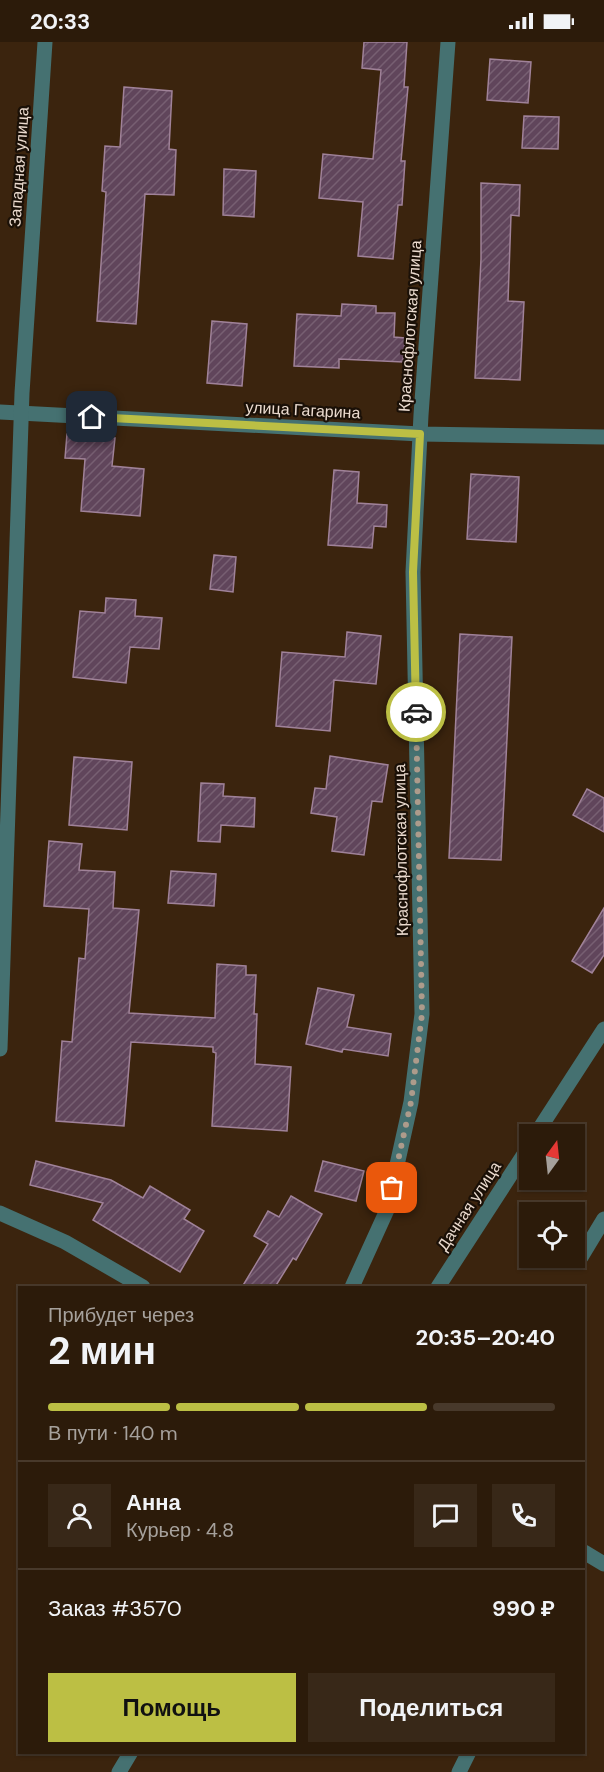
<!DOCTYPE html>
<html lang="ru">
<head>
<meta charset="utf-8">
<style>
  :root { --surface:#2c1b0a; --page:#382818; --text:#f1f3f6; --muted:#a6a19c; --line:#48392b; --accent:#bcbf44 }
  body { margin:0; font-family:"DM Sans",sans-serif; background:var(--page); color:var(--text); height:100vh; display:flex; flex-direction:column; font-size:22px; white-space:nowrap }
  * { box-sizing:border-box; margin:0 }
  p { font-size:20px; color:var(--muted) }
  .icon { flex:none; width:33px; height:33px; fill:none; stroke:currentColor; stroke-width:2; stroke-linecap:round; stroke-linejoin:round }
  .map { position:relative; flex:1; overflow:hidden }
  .sheet { position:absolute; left:18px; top:1244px; width:567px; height:468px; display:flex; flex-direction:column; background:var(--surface); border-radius:0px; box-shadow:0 2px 4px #0004,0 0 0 2px var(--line) }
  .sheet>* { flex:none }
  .needle { width:39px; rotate:15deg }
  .buttons { position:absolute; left:519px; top:1082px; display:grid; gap:12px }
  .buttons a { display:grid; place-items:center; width:66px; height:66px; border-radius:0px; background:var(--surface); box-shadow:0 2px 4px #0004,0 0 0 2px var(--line); font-size:30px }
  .pin { position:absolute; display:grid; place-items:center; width:51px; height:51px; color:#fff; margin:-26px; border-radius:12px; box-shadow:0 3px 9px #0006 }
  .courier { position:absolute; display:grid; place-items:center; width:60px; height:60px; margin:-30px; border:4px solid #bcbf44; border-radius:50%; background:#fff; color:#222; box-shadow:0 2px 8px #0007 }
  .summary em { font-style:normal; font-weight:700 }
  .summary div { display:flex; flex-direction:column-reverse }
  .summary { display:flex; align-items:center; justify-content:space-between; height:102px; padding:0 30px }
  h1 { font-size:39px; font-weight:700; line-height:45px }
  .bar { display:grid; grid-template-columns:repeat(4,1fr); gap:9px 6px; align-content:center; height:72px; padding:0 30px }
  .bar i { height:8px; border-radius:4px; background:var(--line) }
  .bar .active { background:var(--accent) }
  .bar p { grid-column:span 4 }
  .line { display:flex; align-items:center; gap:15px; padding:0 30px; border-top:2px solid var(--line) }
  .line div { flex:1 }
  .round { display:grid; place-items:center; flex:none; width:63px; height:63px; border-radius:0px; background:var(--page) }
  .cta { display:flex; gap:12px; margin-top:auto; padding:12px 30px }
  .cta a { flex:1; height:69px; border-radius:0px; background:var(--accent); color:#111; font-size:24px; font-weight:700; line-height:69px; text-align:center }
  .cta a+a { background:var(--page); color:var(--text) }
  .status { display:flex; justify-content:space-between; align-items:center; height:42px; padding:0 30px; background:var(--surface); direction:ltr }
  .status svg { height:16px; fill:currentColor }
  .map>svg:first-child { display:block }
  .building { fill:url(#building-hatch); stroke:#a08299; stroke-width:1.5 }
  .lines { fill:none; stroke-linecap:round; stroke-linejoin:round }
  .minor { stroke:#457171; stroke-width:15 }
  .done { stroke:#ad9b8b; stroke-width:6; stroke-dasharray:0 10.8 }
  .route { stroke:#bcbf44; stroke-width:8 }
  .labels { text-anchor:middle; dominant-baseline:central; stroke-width:4.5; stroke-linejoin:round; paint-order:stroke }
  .street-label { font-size:16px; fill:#ebdbcf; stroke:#1a1007 }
</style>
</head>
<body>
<div class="status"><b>20:33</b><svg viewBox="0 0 49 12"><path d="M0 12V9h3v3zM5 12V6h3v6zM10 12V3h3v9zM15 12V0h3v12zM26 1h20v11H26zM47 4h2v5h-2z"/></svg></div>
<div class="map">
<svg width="604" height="1730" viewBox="0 0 604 1730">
  <defs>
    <pattern id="building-hatch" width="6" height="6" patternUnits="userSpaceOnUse" patternTransform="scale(1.5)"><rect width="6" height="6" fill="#60455b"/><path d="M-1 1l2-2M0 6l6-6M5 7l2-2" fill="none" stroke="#775f72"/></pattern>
  </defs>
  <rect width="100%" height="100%" fill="#3b240e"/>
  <g class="building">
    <polygon points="364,0 407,0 404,45 408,45 401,119 405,119 402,163 398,163 393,217 358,214 363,160 319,156 323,112 373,117 381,28 362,26"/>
    <polygon points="490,17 531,20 528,61 487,58"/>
    <polygon points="124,45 172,49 169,107 176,108 174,153 145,152 136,282 97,279 106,150 102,149 105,104 120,105"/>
    <polygon points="524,74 559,75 558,107 522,106"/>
    <polygon points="224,127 256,129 254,175 223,173"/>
    <polygon points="481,141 520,143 519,174 511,173 508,259 524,260 520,338 475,336 481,217"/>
    <polygon points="342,262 376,264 376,271 395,271 394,295 405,296 403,320 339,317 339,326 294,324 297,272 341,274"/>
    <polygon points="212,279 247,282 242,344 207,341"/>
    <polygon points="67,392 115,396 112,424 144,427 140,474 81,469 85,417 65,416"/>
    <polygon points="334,428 359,430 357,461 387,463 386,485 374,484 372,506 328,503"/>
    <polygon points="471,432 519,435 516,500 467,497"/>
    <polygon points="214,513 236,515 233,550 210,547"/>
    <polygon points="106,556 136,558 135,574 162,576 159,607 130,605 126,641 73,635 80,569 105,571"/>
    <polygon points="347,590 381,594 376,642 334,638 330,689 276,684 282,610 345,615"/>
    <polygon points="460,592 512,595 501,818 449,816"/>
    <polygon points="330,714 388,723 382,760 372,759 364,813 332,809 337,775 311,771 315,746 326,747"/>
    <polygon points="74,715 132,720 127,788 69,783"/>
    <polygon points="201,741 224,742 223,754 255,756 254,785 221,783 220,800 198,799"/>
    <polygon points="587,747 604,756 604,790 573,773"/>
    <polygon points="49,799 82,802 79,828 115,830 113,866 139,868 129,971 215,976 217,922 246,924 246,933 256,933 254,972 257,972 255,1022 291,1025 287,1089 212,1084 216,1011 213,1010 213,1005 131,1000 124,1084 56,1079 62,999 72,1000 79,916 85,917 89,867 44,864"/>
    <polygon points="171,829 216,832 214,864 168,861"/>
    <polygon points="604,866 604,913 592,931 572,919"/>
    <polygon points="318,946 354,953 347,985 391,992 388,1014 343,1007 342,1010 306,1002"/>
    <polygon points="36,1119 111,1138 143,1156 150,1144 190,1168 184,1177 204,1189 180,1230 93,1178 103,1161 30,1143"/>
    <polygon points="323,1119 364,1129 356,1159 315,1149"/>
    <polygon points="291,1154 322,1172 296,1218 293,1216 275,1245 242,1245 268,1202 254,1194 268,1169 279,1175"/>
  </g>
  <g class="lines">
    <g class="minor">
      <polyline points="0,370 420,392 604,395"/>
      <polyline points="0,1007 22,351 45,0"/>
      <polyline points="536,1092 604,987"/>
      <polyline points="0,1171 65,1200 143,1245"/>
      <polyline points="581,1215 604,1177"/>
      <polyline points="352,1245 387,1168 411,1060 422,972 413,530 421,373 448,0"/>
      <polyline points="438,1245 530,1103"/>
      <polyline points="584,1510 604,1522"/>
      <polyline points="119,1730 131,1710"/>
      <polyline points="459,1730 469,1710"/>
    </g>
  </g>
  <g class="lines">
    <polyline class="done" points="392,1146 411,1060 422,972 416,670"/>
    <polyline class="route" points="92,375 420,392 413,530 416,670"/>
  </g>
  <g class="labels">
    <g class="street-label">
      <text transform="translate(19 125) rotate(-86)">Западная улица</text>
      <text transform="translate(410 284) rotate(-86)">Краснофлотская улица</text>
      <text transform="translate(303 368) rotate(3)">улица Гагарина</text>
      <text transform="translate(401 808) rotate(-91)">Краснофлотская улица</text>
      <text transform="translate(469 1164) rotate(-57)">Дачная улица</text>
    </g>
  </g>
</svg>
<div class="buttons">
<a><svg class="needle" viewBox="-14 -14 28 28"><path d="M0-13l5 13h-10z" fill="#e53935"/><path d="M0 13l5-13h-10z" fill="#a6a19c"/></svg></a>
<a><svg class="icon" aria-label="locate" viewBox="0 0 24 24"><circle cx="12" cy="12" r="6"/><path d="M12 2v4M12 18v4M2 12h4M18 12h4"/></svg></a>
</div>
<div class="pin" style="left:392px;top:1146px;background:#ea580c"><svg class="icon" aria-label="bag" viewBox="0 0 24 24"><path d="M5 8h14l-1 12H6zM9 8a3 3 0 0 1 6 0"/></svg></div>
<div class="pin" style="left:92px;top:375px;background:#1f2937"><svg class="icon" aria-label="home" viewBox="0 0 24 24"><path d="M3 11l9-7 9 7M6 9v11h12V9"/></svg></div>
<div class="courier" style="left:416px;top:670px"><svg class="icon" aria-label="car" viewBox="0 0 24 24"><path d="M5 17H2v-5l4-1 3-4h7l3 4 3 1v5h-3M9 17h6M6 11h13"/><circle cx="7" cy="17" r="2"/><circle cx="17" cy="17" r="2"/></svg></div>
<section class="sheet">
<div class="summary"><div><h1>2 мин</h1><p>Прибудет через</p></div><em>20:35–20:40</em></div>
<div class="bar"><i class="active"></i><i class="active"></i><i class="active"></i><i></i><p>В пути · 140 m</p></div>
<div class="line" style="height:108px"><a class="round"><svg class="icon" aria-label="person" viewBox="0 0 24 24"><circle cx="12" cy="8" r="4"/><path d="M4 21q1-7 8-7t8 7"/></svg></a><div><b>Анна</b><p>Курьер · 4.8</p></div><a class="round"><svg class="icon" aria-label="chat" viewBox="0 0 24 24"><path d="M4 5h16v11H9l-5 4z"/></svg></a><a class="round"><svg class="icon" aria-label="phone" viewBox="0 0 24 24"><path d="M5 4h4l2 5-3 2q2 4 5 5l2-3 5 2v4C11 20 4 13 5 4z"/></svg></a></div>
<div class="line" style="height:78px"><div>Заказ #3570</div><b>990 ₽</b></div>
<div class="cta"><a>Помощь</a><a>Поделиться</a></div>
</section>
</div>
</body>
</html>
